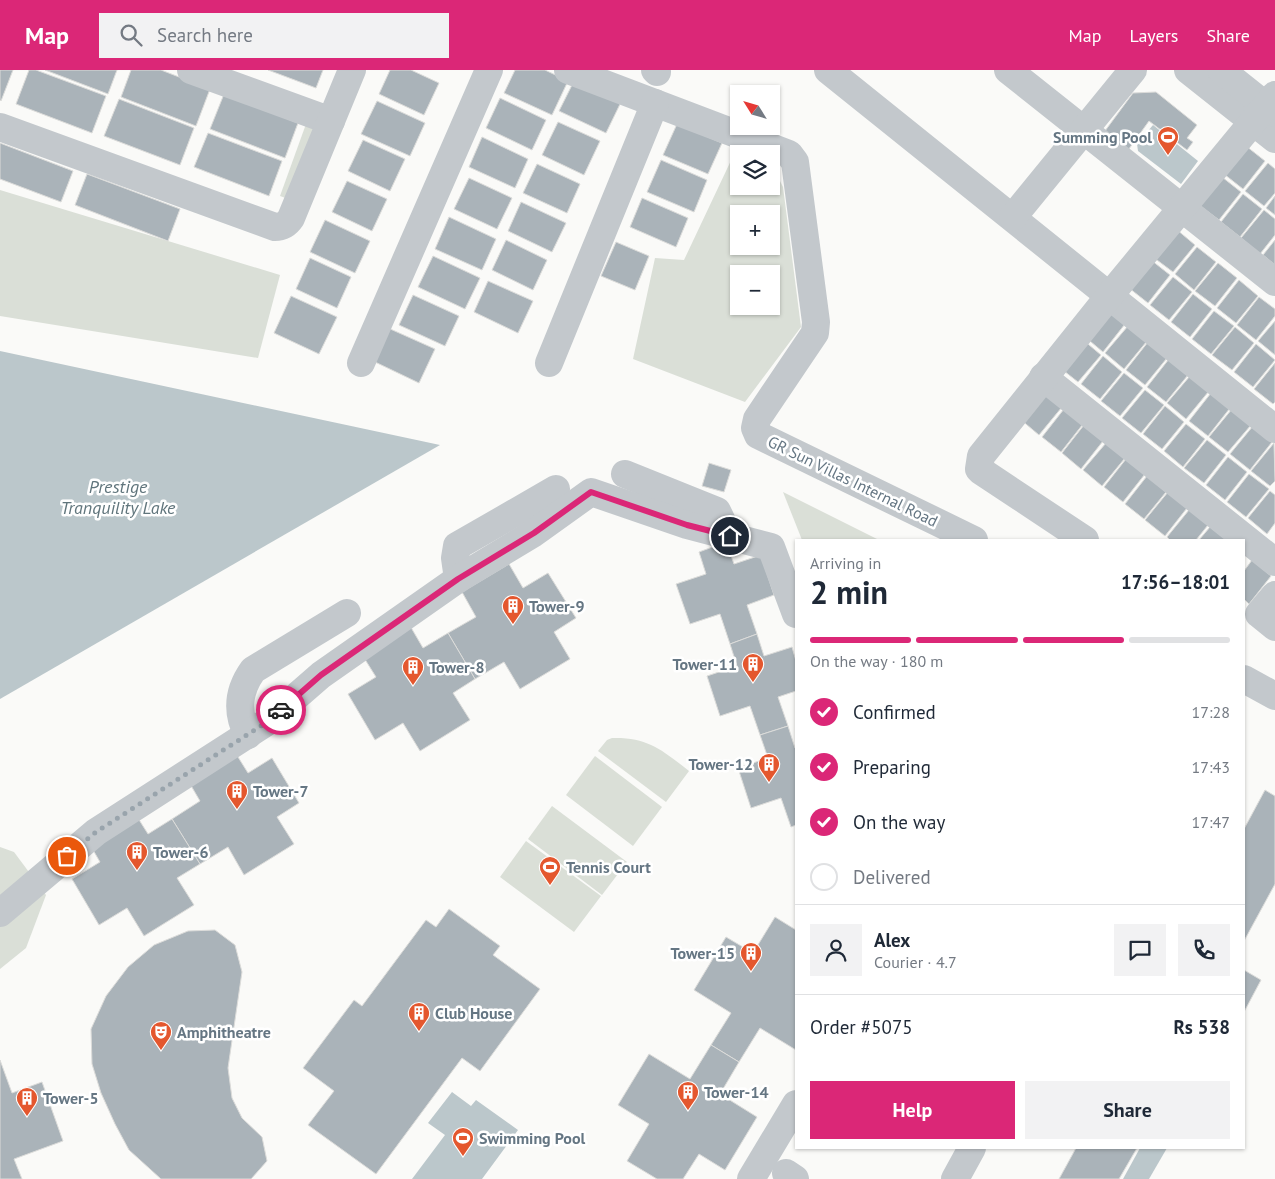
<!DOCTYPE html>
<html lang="en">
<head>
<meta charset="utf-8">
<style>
  :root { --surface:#fff; --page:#f2f2f3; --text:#1f2937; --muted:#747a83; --line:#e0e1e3; --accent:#db2777 }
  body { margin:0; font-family:"PT Sans",sans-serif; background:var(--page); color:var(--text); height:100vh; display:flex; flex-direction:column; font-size:19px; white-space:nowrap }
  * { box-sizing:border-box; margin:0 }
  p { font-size:16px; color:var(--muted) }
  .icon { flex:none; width:28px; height:28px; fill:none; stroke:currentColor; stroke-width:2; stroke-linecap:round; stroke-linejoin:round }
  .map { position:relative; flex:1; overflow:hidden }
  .side { position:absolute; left:795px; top:469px; width:450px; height:610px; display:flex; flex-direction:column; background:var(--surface); border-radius:0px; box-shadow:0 1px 4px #0004 }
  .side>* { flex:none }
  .needle { width:32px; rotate:307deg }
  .tools { position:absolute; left:730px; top:15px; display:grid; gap:10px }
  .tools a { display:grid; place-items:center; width:50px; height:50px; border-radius:0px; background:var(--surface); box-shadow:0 1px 4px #0004; font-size:25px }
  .pin { position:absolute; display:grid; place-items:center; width:42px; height:42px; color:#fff; margin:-21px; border:2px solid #fff; border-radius:50%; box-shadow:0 1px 5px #0007 }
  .courier { position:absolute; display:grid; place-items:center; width:50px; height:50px; margin:-25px; border:4px solid #db2777; border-radius:50%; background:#fff; color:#222; box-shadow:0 1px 6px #0007 }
  .head em { font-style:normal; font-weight:700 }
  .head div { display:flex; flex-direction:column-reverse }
  .head { display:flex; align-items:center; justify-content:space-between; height:85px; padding:0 15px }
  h1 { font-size:32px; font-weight:700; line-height:38px }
  .bar { display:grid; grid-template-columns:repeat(4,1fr); gap:8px 5px; align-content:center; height:60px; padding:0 15px }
  .bar i { height:6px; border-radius:4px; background:var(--line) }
  .bar .selected { background:var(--accent) }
  .bar p { grid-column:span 4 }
  .line { display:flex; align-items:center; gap:12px; padding:0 15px; border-top:1px solid var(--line) }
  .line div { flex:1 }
  .round { display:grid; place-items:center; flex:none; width:52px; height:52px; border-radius:0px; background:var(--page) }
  ol { padding:0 15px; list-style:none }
  li { display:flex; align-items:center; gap:15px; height:55px }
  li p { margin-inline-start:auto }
  li .icon { padding:5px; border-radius:50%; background:var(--accent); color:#fff; stroke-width:4 }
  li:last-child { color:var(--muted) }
  li i { width:28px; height:28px; border:2px solid var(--line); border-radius:50% }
  .button { display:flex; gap:10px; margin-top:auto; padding:10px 15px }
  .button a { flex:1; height:58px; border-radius:0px; background:var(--accent); color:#fff; font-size:20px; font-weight:700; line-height:58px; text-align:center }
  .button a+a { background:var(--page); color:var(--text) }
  header { display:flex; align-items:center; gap:30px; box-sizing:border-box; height:70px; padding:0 25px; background:var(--accent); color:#fff }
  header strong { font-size:24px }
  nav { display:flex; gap:28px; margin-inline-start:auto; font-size:18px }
  .search { width:350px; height:45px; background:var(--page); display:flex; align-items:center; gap:12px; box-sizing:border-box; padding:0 18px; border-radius:0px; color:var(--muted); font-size:19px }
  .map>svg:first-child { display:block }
  .green { fill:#dadfd7; fill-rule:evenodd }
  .water { fill:#bbc7cb }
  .building { fill:#aab3b9; stroke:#dcdcda }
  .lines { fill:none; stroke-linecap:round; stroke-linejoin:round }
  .minor { stroke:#c3c8cc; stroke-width:28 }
  .done { stroke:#99a4ac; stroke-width:5; stroke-dasharray:0 9 }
  .route { stroke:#db2777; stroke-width:6 }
  .labels { text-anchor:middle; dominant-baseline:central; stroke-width:5; stroke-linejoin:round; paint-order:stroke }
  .poi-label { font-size:16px; font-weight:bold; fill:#657683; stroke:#fff; text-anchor:start }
  .street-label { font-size:16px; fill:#657683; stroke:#fff }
  .water-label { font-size:18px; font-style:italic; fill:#60757c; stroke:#fff }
</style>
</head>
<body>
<header>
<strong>Map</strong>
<div class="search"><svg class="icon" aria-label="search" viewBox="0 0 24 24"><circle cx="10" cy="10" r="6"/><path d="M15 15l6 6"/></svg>Search here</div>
<nav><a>Map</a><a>Layers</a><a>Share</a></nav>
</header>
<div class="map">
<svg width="1275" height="1109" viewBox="0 0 1275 1109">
  <rect width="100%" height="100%" fill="#fafaf8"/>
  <g class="green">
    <polygon points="306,54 318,58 291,130 280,126"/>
    <path d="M735,82l5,2 -1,32h32v-23l12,24 18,140 -56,75 -112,-43 22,-101 29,2zM739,144h32v32h-32zM739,204h32v32h-32z"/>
    <polygon points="0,120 280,205 258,288 0,246"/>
    <polygon points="783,422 879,470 802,470"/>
    <path d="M612,668c36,-1 50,12 77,33l-23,31 -68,-51 9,-11z"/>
    <polygon points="595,686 662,737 633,776 566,725"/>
    <polygon points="552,736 627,792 602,825 528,769"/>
    <polygon points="526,771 601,826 574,862 500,807"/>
    <polygon points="0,777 14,782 46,825 26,878 0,899"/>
  </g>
  <g class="water">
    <polygon points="1153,55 1198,91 1181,114 1138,81 1137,74"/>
    <polygon points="0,281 440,375 0,629"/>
    <polygon points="452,1022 471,1036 476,1030 518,1060 482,1109 412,1109 445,1065 428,1053"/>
    <polygon points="1140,1078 1167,1078 1149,1109 1123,1109"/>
  </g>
  <g class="building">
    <polygon points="0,0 13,0 1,31 0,30"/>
    <polygon points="29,0 36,0 106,26 92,63 16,34"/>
    <polygon points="45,0 117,0 108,24"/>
    <polygon points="131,0 161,0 210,19 196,56 121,27"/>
    <polygon points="268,0 323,0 316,18"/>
    <polygon points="390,0 411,0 439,13 424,45 379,24"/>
    <polygon points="515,0 545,0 568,11 552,45 504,23"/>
    <polygon points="575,9 622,30 606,63 559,41"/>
    <polygon points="1156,22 1197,55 1187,68 1193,72 1187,80 1149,51 1126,83 1102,65 1133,23"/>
    <polygon points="224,24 298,53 285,88 210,59"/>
    <polygon points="500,28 546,50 532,80 486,58"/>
    <polygon points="119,29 194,58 180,95 104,66"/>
    <polygon points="377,31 425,53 410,86 361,64"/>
    <polygon points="558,52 600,71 584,105 542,85"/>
    <polygon points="677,54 722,73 708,104 663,85"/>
    <polygon points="208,63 282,91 269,126 194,97"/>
    <polygon points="482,67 528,89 515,118 469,97"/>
    <polygon points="363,70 405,89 390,121 348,101"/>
    <polygon points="0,73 73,101 61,132 0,109"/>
    <polygon points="1246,76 1265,91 1243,119 1224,104"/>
    <polygon points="661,90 707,110 694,142 647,122"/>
    <polygon points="1268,93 1275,99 1275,123 1264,136 1245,121"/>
    <polygon points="537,94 580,114 567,143 523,123"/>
    <polygon points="87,104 180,139 168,171 75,135"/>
    <polygon points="1222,107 1241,122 1219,150 1199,135"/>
    <polygon points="469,108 512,128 497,159 454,139"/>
    <polygon points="347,111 387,129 372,161 332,142"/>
    <polygon points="1243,124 1262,139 1240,167 1221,152"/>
    <polygon points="1275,126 1275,145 1266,138"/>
    <polygon points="642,128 688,148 676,177 630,157"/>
    <polygon points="521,132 566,153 552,182 508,161"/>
    <polygon points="1264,140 1275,149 1275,165 1260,184 1241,168"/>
    <polygon points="449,147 496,169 482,200 435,179"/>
    <polygon points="325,150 370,171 355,203 310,182"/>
    <polygon points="1176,159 1195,175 1173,202 1153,187"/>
    <polygon points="506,170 547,190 533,220 492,200"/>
    <polygon points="1275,170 1275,195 1263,185"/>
    <polygon points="616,172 649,186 635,220 601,206"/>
    <polygon points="1197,177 1216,192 1194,220 1175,204"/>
    <polygon points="433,186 480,208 465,239 418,217"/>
    <polygon points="310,188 351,207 337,238 296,219"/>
    <polygon points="1151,190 1170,205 1148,233 1129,218"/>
    <polygon points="1218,193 1237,208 1215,236 1195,221"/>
    <polygon points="1173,207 1192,222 1169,250 1150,235"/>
    <polygon points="1239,210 1258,226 1236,253 1217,238"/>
    <polygon points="488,211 533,231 518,263 474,242"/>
    <polygon points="1193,224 1212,239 1190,267 1171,252"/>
    <polygon points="413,225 459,246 445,276 399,255"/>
    <polygon points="291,226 337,247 319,284 274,263"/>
    <polygon points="1259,227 1275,239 1275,246 1256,270 1237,255"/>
    <polygon points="1106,238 1125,254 1103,282 1084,266"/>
    <polygon points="1214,241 1234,256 1211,284 1192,269"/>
    <polygon points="1275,251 1275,285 1258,271"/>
    <polygon points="1128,256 1147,271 1124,299 1105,283"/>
    <polygon points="1235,257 1254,273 1232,300 1212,285"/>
    <polygon points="388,258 435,279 419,313 373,291"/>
    <polygon points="1082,269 1101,285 1078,312 1059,297"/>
    <polygon points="1148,272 1167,288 1145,315 1126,300"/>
    <polygon points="1256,274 1275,290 1253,317 1234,302"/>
    <polygon points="1103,286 1122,302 1100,329 1081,314"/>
    <polygon points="1169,289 1188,305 1166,332 1147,317"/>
    <polygon points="1275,293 1275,332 1273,334 1254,319"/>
    <polygon points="1124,303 1143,318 1120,346 1101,331"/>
    <polygon points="1190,306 1209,321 1186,349 1167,333"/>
    <polygon points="1145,320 1164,335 1141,363 1122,348"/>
    <polygon points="1042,322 1062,337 1039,365 1020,349"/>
    <polygon points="1211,323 1230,338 1208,366 1189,351"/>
    <polygon points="1165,336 1184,352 1162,379 1143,364"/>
    <polygon points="1064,339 1083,354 1061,382 1042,367"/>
    <polygon points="1232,339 1251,355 1228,382 1209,367"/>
    <polygon points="1186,354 1205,369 1183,397 1164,381"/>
    <polygon points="1084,355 1103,371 1081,399 1062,383"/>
    <polygon points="1253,356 1272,372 1250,400 1230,384"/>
    <polygon points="1207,370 1226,385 1204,413 1184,398"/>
    <polygon points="1106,373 1125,388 1102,416 1083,400"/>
    <polygon points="1274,373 1275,411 1270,416 1251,401"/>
    <polygon points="1228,387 1247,402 1225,430 1206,415"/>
    <polygon points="1126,389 1145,404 1123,432 1104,417"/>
    <polygon points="709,393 731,400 724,422 702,416"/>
    <polygon points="1249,404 1269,419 1246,447 1227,432"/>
    <polygon points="1147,406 1166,422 1144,449 1125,434"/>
    <polygon points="1270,421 1275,425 1275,453 1267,464 1248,448"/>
    <polygon points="1168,422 1187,438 1165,466 1145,450"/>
    <polygon points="1189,440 1208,455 1196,470 1170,470 1167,467"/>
    <polygon points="1210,457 1227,470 1199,470"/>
    <polygon points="726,472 734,494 761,485 774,525 747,535 757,564 730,574 720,544 690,554 676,514 706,504 699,482"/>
    <polygon points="1252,490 1271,506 1249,534 1244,529 1244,501"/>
    <polygon points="509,494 523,518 548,503 576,548 554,562 570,589 520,619 504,592 475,609 448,563 476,547 462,522"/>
    <polygon points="409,554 423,578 448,563 475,609 453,623 470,650 420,681 403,653 375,670 348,624 376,607 361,583"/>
    <polygon points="757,564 764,586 792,577 796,591 796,621 778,627 788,656 760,665 750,636 720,646 707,606 737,596 730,574"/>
    <polygon points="788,656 795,678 796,678 796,755 791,757 781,728 751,738 738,698 768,688 760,665"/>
    <polygon points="233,679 248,703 272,688 299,733 277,747 294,774 244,805 228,777 200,794 172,749 200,731 186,707"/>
    <polygon points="1265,720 1275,726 1275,814 1244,871 1244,759"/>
    <polygon points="136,745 148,764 172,749 200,794 177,808 194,835 144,866 127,838 99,855 72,809 100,792 89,773"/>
    <polygon points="449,839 500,876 493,885 540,919 480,1001 462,988 376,1104 308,1055 334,1021 303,998 354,930 362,936 426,850 436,857"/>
    <polygon points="775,847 796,860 796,980 760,958 739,992 711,975 731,943 694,920 726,867 753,883"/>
    <polygon points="215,860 235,875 242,902 228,998 232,1028 242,1048 262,1067 267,1091 251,1109 161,1109 129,1080 115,1054 101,1023 92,994 91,959 106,926 128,897 154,875 188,861"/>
    <polygon points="1244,900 1261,910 1244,942"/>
    <polygon points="711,975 739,992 720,1024 757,1047 725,1100 699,1084 683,1109 657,1109 627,1091 649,1054 618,1035 649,984 690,1009"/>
    <polygon points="0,990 12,1023 42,1012 63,1071 14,1089 22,1109 0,1109"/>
    <polygon points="1076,1078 1137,1078 1119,1109 1059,1109"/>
  </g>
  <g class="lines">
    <g class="minor">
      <polyline points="191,0 331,51"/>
      <polyline points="568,0 789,84 795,92 816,252 815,263 757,349 755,358 758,365 974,470"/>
      <polyline points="655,0 657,2"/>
      <polyline points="828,0 1275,359"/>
      <polyline points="1008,0 1275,212"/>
      <polyline points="1188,0 1275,69"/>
      <polyline points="1221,0 1275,43"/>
      <path d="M0,57l275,100c8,0 12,-3 16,-9l61,-148"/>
      <polyline points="1013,147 1133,0"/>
      <polyline points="361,293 489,0"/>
      <polyline points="549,293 655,33"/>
      <polyline points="1043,307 1275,492"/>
      <polyline points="625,404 717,441 729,466"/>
      <polyline points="1085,470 981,401 979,399 981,386 1110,225 1275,25"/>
      <polyline points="458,509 455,488 457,476 556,419"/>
      <polyline points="1275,525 1259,544 1275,557"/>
      <polyline points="1244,609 1275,626"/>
      <path d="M248,665c-12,-23 -10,-44 5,-65l94,-57"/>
      <polyline points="0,843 96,762 267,652 321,605 458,509 534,463 591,422 687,455 771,477 796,544"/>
      <polyline points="786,1103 795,1109"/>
      <polyline points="751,1109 796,1034"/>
      <polyline points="955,1109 972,1078"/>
    </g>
  </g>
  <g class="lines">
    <polyline class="done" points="67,786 96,762 267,652 281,640"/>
    <polyline class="route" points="281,640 321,605 458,509 534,463 591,422 687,455 730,466"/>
  </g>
  <defs>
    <g id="stadium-pin" transform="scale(1.125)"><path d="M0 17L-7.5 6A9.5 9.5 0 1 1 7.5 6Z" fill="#e4572e" stroke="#fff"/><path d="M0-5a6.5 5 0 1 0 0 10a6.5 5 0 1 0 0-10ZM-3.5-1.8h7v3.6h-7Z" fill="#fff"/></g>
    <g id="building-pin" transform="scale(1.125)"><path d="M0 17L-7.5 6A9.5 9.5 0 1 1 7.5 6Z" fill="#e4572e" stroke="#fff"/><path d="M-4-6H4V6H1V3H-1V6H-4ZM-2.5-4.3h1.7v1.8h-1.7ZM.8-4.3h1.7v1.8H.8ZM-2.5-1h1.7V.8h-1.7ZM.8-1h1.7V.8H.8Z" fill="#fff"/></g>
    <g id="theatre-pin" transform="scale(1.125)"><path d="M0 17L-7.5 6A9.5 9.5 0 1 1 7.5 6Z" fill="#e4572e" stroke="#fff"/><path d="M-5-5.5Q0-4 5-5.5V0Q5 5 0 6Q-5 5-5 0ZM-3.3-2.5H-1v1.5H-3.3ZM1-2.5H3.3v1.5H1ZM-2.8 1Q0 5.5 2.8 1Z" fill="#fff"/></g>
  </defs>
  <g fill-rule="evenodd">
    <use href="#stadium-pin" x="1168" y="67"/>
    <use href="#building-pin" x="513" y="536"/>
    <use href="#building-pin" x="753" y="594"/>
    <use href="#building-pin" x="413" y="597"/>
    <use href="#building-pin" x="769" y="694"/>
    <use href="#building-pin" x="237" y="721"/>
    <use href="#building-pin" x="137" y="782"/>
    <use href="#stadium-pin" x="550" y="797"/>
    <use href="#building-pin" x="751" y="883"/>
    <use href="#building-pin" x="419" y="943"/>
    <use href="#theatre-pin" x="161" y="962"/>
    <use href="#building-pin" x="688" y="1022"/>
    <use href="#building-pin" x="27" y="1028"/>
    <use href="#stadium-pin" x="463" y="1068"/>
  </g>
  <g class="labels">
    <g class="poi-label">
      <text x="1152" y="67" text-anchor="end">Summing Pool</text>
      <text x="529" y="536">Tower-9</text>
      <text x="737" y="594" text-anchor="end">Tower-11</text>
      <text x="429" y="597">Tower-8</text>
      <text x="753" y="694" text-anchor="end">Tower-12</text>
      <text x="253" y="721">Tower-7</text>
      <text x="153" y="782">Tower-6</text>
      <text x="566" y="797">Tennis Court</text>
      <text x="735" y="883" text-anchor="end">Tower-15</text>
      <text x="435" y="943">Club House</text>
      <text x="177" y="962">Amphitheatre</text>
      <text x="704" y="1022">Tower-14</text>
      <text x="43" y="1028">Tower-5</text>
      <text x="479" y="1068">Swimming Pool</text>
    </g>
    <g class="street-label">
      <text transform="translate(853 411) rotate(26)">GR Sun Villas Internal Road</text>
    </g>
    <g class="water-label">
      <text x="118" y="416">Prestige<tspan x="118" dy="21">Tranquility Lake</tspan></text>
    </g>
  </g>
</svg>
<div class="tools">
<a><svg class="needle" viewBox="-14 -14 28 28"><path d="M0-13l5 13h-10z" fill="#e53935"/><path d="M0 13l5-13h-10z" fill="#747a83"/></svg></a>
<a><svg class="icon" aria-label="layers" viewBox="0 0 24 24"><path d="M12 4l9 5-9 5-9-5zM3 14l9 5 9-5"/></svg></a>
<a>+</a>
<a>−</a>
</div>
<div class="pin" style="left:67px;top:786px;background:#ea580c"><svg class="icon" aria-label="bag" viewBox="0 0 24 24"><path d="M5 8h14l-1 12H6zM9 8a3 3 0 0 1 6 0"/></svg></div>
<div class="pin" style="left:730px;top:466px;background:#1f2937"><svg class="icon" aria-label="home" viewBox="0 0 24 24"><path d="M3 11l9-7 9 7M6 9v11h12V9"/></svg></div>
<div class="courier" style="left:281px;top:640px"><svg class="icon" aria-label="car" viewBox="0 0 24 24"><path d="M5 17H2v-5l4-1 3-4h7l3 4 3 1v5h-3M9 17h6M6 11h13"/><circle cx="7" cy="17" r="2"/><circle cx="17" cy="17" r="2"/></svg></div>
<section class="side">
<div class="head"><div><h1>2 min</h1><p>Arriving in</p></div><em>17:56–18:01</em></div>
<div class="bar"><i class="selected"></i><i class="selected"></i><i class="selected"></i><i></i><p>On the way · 180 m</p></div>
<ol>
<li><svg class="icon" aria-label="check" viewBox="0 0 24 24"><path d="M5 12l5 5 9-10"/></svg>Confirmed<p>17:28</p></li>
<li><svg class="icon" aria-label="check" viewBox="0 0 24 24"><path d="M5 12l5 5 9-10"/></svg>Preparing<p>17:43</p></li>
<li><svg class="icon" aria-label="check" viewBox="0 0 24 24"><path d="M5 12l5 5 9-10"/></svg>On the way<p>17:47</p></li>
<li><i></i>Delivered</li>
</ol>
<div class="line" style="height:90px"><a class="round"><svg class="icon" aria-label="person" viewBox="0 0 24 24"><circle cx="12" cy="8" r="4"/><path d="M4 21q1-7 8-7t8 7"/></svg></a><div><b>Alex</b><p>Courier · 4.7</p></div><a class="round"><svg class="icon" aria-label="chat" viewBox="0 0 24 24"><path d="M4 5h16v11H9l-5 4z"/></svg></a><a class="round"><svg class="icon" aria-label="phone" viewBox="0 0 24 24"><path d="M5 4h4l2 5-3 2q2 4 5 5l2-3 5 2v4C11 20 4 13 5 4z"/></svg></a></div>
<div class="line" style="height:65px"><div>Order #5075</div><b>Rs 538</b></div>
<div class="button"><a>Help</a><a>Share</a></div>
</section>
</div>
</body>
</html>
